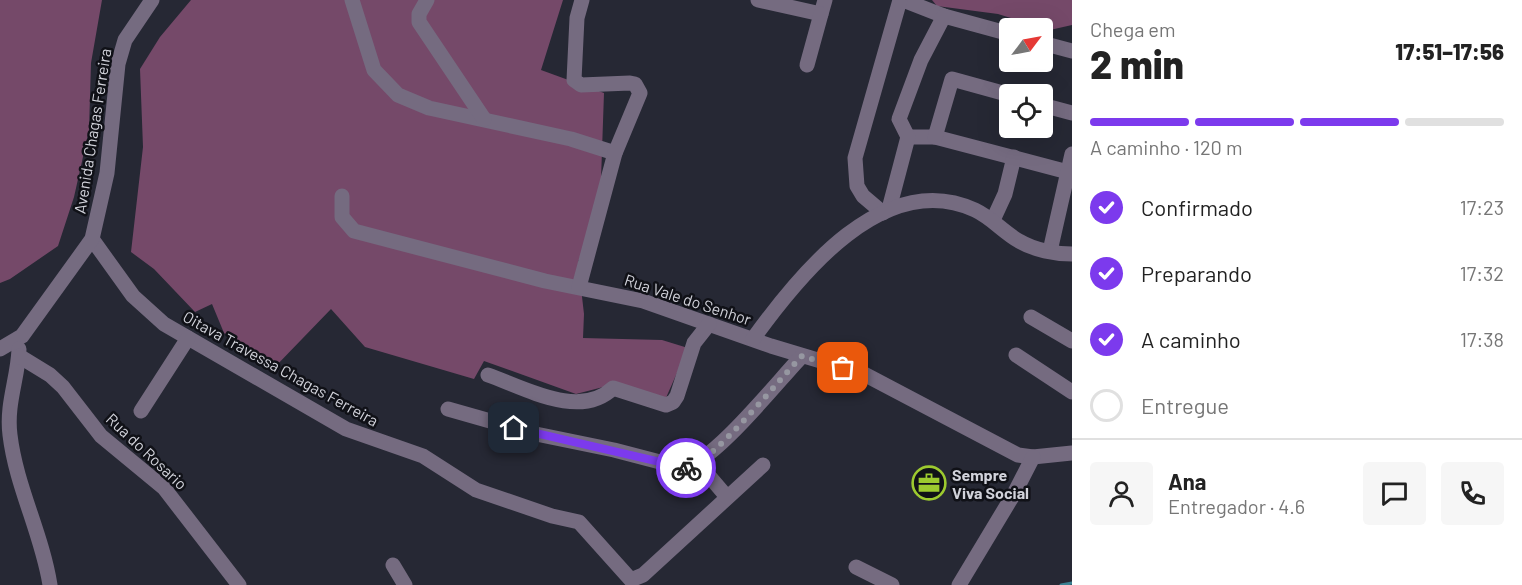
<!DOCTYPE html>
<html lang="pt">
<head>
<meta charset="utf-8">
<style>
  :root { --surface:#fff; --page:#f6f6f6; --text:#222; --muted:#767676; --line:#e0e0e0; --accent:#7c3aed }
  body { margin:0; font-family:Barlow,sans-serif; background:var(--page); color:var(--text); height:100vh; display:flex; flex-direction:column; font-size:22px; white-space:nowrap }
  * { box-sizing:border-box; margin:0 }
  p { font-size:20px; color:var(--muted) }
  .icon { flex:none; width:33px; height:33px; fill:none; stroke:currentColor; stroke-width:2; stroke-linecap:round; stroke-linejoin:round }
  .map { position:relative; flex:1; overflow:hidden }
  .details { display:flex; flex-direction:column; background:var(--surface); width:450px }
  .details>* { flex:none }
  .needle { width:39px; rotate:58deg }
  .fabs { position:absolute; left:999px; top:18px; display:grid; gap:12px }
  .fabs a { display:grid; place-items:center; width:54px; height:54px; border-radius:6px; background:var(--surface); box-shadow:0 6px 24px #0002; font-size:30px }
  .pin { position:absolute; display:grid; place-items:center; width:51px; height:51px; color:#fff; margin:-26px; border-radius:12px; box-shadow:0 3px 9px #0006 }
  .courier { position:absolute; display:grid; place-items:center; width:60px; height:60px; margin:-30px; border:4px solid #7c3aed; border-radius:50%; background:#fff; color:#222; box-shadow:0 2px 8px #0007 }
  .summary em { font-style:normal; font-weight:800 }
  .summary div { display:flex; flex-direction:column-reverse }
  .summary { display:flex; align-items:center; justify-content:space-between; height:102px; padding:0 18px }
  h1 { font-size:39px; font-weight:800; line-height:45px }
  .bar { display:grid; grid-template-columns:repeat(4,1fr); gap:9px 6px; align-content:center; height:72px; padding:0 18px }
  .bar i { height:8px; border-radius:4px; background:var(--line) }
  .bar .selected { background:var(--accent) }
  .bar p { grid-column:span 4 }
  .line { display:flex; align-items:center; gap:15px; padding:0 18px; border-top:2px solid var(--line) }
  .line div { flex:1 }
  .round { display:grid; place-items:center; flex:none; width:63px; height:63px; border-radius:6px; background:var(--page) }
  ol { padding:0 18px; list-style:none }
  li { display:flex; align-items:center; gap:18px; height:66px }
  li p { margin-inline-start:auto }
  li .icon { padding:6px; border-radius:50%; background:var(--accent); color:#fff; stroke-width:4 }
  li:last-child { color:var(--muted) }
  li i { width:33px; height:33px; border:3px solid var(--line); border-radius:50% }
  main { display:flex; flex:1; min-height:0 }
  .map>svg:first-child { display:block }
  .forest { fill:#754969 }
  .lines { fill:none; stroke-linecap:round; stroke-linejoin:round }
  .stream { stroke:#3a8192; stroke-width:3 }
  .minor { stroke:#756b80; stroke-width:15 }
  .done { stroke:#9697a1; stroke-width:6; stroke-dasharray:0 10.8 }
  .route { stroke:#7c3aed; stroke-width:8 }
  .labels { text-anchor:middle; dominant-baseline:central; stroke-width:5; stroke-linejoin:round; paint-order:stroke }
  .street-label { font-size:16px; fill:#d2d3db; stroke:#101117 }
  .poi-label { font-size:16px; font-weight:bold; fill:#d2d3db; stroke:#101117; text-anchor:start }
</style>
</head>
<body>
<main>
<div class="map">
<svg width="1072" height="585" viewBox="0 0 1072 585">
  <rect width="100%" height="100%" fill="#262834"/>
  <g class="forest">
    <polygon points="0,0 102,0 91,63 89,130 74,197 58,246 10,279 0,283"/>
    <polygon points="191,0 563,0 541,70 604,93 600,208 578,262 584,314 583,338 662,340 688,348 665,400 611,385 576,394 484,361 474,379 365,347 331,309 273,369 224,333 212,304 195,312 154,269 131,252 143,147 140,69 160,37"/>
    <polygon points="932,0 1072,0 1072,25 1050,30 998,14 937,6"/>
  </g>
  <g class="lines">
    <polyline class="stream" points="1061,585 1072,583"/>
    <g class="minor">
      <polyline points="352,0 374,70 398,95 429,108 571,139 615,153"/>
      <polyline points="427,0 419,14 419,22 484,119"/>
      <polyline points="758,0 821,14 825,0"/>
      <polyline points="903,0 944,16 1010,34"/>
      <polyline points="1042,43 1072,51"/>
      <polyline points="807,65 821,14"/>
      <polyline points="1042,105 1072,113"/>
      <polyline points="908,137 935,137 1068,172"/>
      <polyline points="935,137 952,79 1010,95"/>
      <polyline points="342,196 342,217 354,231 545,281 643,301 771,346 864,374 1018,455 1033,457 1072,453"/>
      <polyline points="889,209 908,137 899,119 921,60 944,16"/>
      <polyline points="883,213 863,196 857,186 855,158 900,0"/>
      <polyline points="993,220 1005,194 1014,157"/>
      <polyline points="92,239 133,296 164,324 346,429 423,456 476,490 552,516 579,522 631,580 643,575 763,465"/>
      <polyline points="1050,251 1072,154"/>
      <polyline points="579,287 615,153 640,93 635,84 630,83 581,85 574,80 577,18 582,0"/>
      <polyline points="1031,317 1072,341"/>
      <path d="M753,339c46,-64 131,-171 222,-129 17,8 28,22 44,31 15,9 36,13 53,13"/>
      <polyline points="0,349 22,336 92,239 107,173 118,64 125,40 152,0"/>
      <path d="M19,349c-1,29 -13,55 -9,86 6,51 32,99 40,150"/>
      <polyline points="1016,355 1072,392"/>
      <polyline points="19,356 50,375 63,387 101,436 164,488 239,585"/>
      <path d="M488,375c37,13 92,45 125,13l53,17 7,-3 4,-6 17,-53 15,-19"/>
      <path d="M448,409l88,25 78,16 69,18c30,-5 95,-87 119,-112"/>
      <polyline points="141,411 188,338"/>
      <polyline points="698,463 727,497"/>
      <polyline points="393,565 405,585"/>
      <polyline points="856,567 892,585"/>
      <polyline points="959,585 1015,492 1033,457"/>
    </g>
  </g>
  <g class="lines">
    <path class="done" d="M686,468c26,-4 94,-90 116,-112l41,12"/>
    <polyline class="route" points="514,428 686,468"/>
  </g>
  <defs>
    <g id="office-ring" transform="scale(1.725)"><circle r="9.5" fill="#101117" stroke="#9dca2f" stroke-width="1.5"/><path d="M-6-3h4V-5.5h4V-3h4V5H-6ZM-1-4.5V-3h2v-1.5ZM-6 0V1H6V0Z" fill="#9dca2f"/></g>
  </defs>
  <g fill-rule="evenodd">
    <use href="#office-ring" x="929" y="483"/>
  </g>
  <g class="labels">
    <g class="street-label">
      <text transform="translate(92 131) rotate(-81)">Avenida Chagas Ferreira</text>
      <text transform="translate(688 299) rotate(18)">Rua Vale do Senhor</text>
      <text transform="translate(281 368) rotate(29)">Oitava Travessa Chagas Ferreira</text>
      <text transform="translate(147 451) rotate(43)">Rua do Rosario</text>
    </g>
    <g class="poi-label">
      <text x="952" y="474">Sempre<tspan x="952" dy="18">Viva Social</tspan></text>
    </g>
  </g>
</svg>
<div class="fabs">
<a><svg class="needle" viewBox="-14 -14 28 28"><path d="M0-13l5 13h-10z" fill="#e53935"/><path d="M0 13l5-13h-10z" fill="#767676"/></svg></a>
<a><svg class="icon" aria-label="locate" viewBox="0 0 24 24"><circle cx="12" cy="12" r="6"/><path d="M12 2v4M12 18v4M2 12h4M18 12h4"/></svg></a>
</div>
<div class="pin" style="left:843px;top:368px;background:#ea580c"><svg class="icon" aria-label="bag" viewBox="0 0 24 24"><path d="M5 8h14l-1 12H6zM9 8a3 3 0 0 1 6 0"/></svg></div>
<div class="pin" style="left:514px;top:428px;background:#1f2937"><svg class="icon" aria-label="home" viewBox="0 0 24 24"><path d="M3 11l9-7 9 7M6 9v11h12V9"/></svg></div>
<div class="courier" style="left:686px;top:468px"><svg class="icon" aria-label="bike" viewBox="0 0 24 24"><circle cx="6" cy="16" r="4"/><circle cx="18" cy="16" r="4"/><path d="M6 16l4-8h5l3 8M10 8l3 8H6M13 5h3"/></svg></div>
</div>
<section class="details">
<div class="summary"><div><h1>2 min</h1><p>Chega em</p></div><em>17:51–17:56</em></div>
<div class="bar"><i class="selected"></i><i class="selected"></i><i class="selected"></i><i></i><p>A caminho · 120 m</p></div>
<ol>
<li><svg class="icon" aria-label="check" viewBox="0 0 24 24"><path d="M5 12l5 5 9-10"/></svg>Confirmado<p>17:23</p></li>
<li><svg class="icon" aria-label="check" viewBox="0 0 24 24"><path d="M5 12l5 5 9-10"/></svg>Preparando<p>17:32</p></li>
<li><svg class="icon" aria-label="check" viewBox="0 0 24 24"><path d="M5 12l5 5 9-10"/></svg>A caminho<p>17:38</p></li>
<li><i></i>Entregue</li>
</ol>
<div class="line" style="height:108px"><a class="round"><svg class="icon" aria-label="person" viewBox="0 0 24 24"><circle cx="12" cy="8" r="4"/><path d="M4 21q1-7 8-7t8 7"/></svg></a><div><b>Ana</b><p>Entregador · 4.6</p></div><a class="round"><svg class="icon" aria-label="chat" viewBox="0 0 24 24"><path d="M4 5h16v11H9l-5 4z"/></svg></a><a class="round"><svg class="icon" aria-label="phone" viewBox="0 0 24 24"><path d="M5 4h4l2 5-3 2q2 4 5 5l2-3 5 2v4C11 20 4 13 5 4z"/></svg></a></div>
</section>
</main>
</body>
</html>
